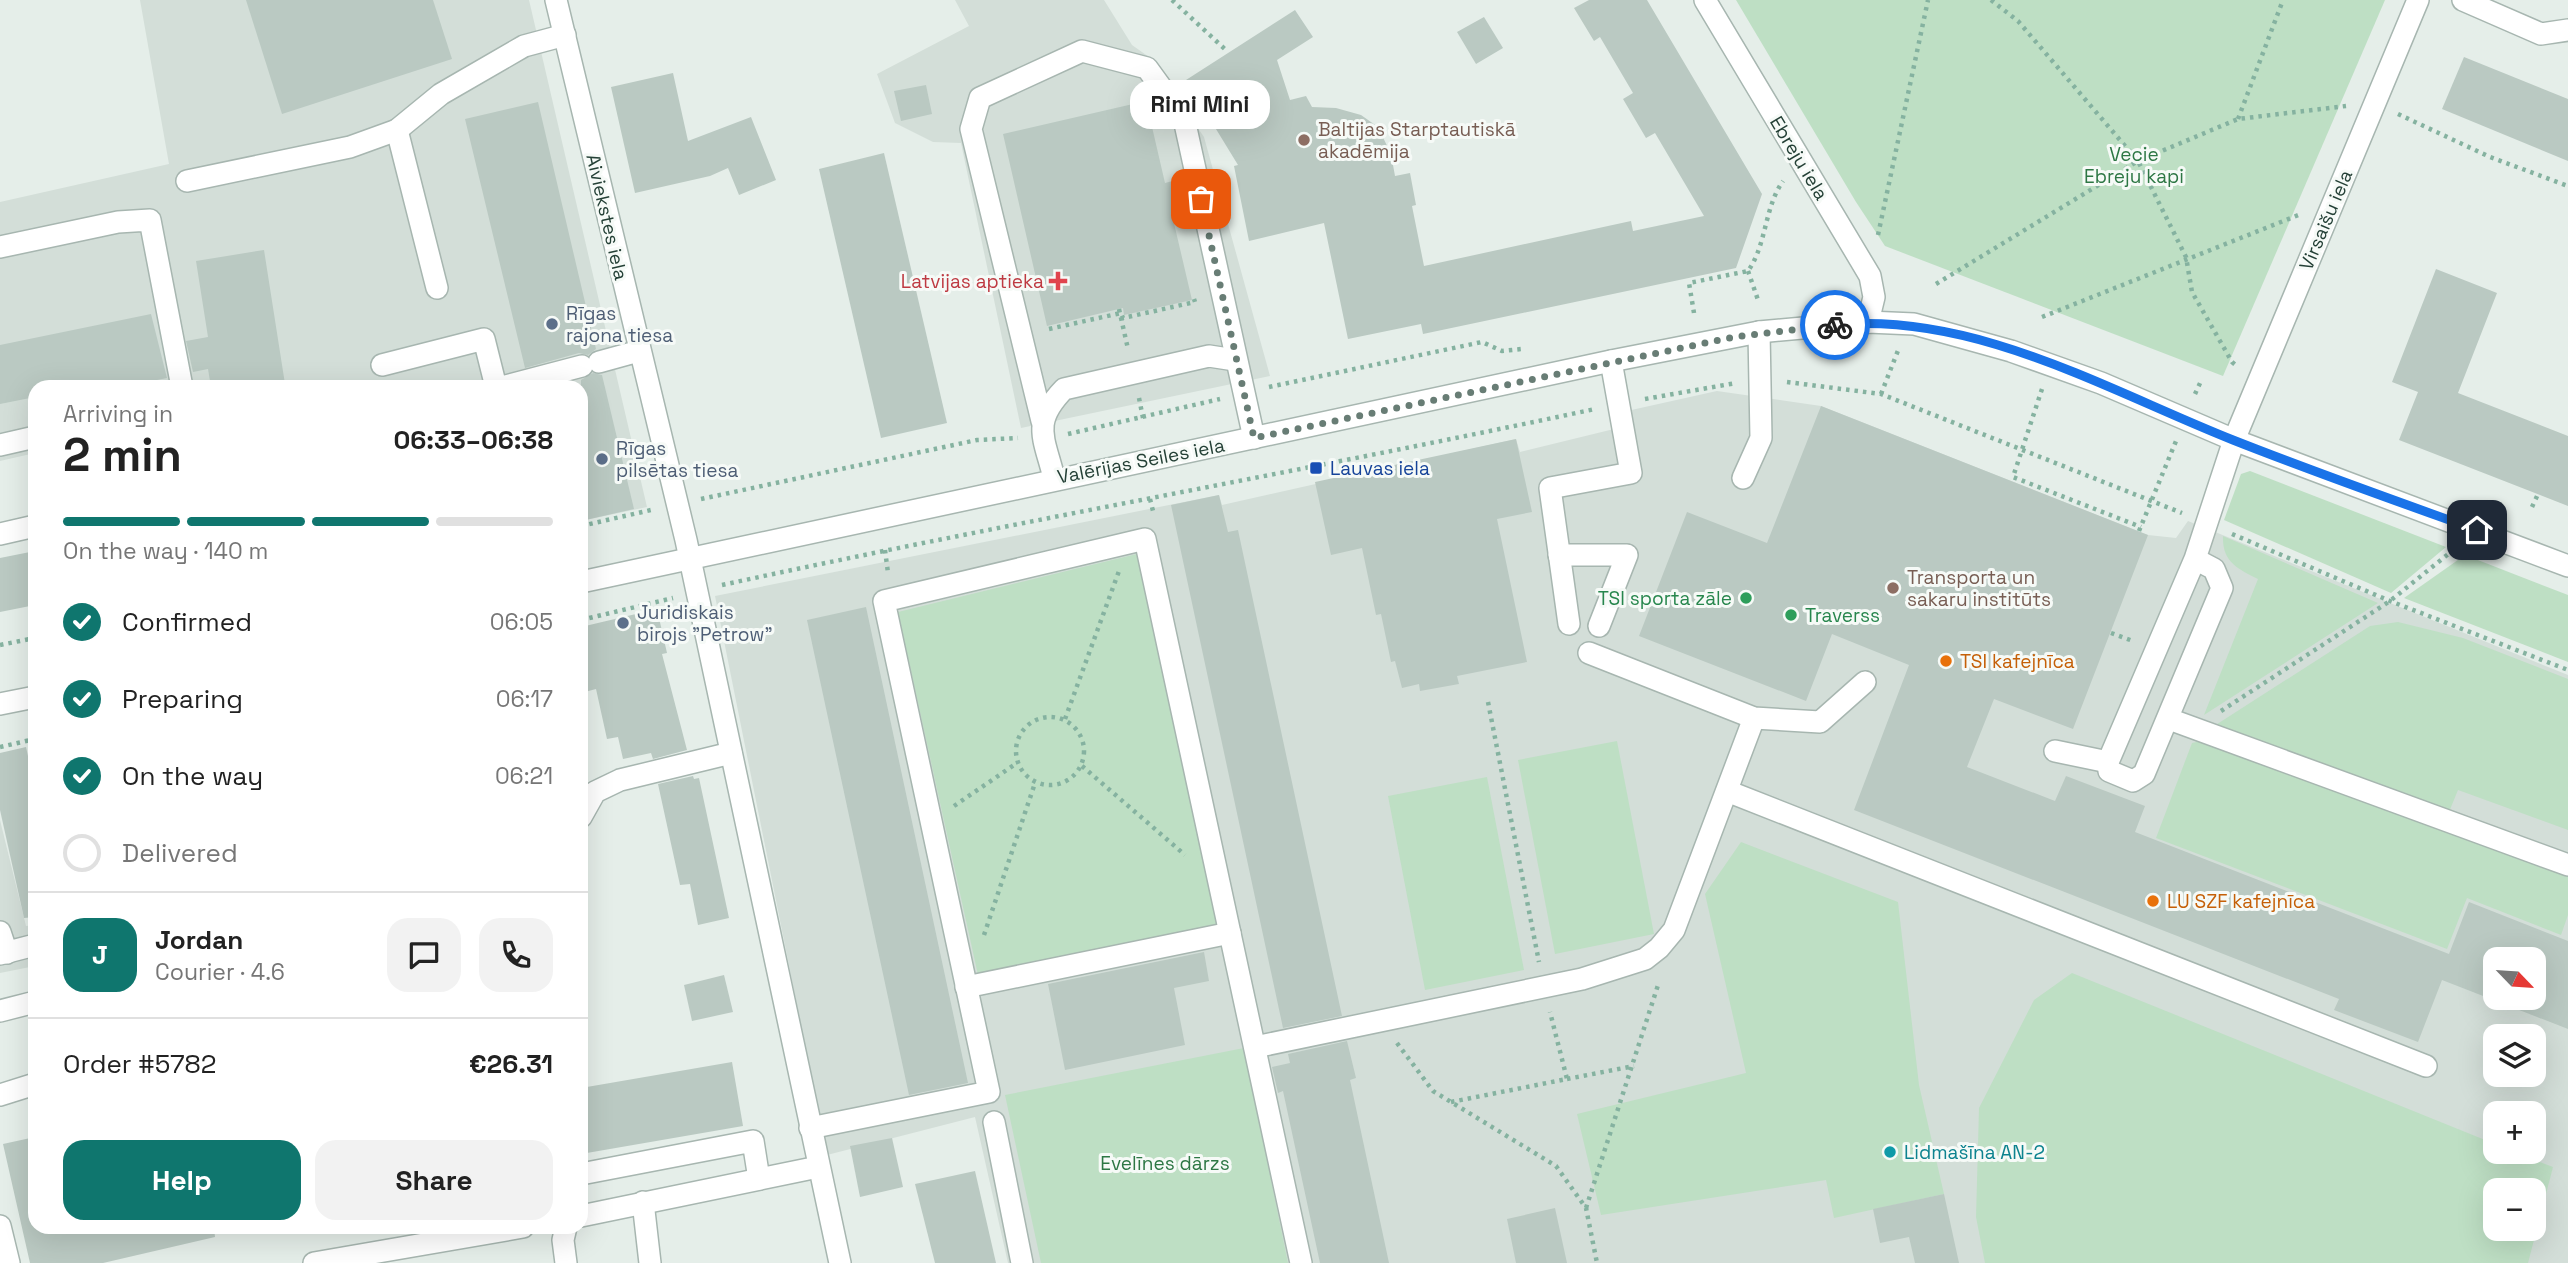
<!DOCTYPE html>
<html lang="en">
<head>
<meta charset="utf-8">
<style>
  :root { --surface:#fff; --page:#f2f2f2; --text:#222; --muted:#767676; --line:#e0e0e0; --accent:#0f766e }
  body { margin:0; font-family:"Space Grotesk",sans-serif; background:var(--page); color:var(--text); height:100vh; display:flex; flex-direction:column; font-size:26px; white-space:nowrap }
  * { box-sizing:border-box; margin:0 }
  p { font-size:23px; color:var(--muted) }
  .icon { flex:none; width:38px; height:38px; fill:none; stroke:currentColor; stroke-width:2; stroke-linecap:round; stroke-linejoin:round }
  .map { position:relative; flex:1; overflow:hidden }
  .drawer { position:absolute; left:28px; top:380px; width:560px; height:854px; display:flex; flex-direction:column; background:var(--surface); border-radius:21px; box-shadow:0 7px 28px #0002 }
  .drawer>* { flex:none }
  .needle { width:46px; rotate:115deg }
  .tools { position:absolute; left:2483px; top:947px; display:grid; gap:14px }
  .tools a { display:grid; place-items:center; width:63px; height:63px; border-radius:14px; background:var(--surface); box-shadow:0 7px 28px #0002; font-size:35px }
  .pin { position:absolute; display:grid; place-items:center; width:60px; height:60px; color:#fff; margin:-30px; border-radius:14px; box-shadow:0 4px 10px #0006 }
  .courier { position:absolute; display:grid; place-items:center; width:70px; height:70px; margin:-35px; border:5px solid #1a73e8; border-radius:50%; background:#fff; color:#222; box-shadow:0 2px 9px #0007 }
  .bubble { position:absolute; height:49px; border-radius:21px; background:var(--surface); box-shadow:0 7px 28px #0002; font-size:23px; font-weight:700; line-height:49px; text-align:center }
  .overview em { font-style:normal; font-weight:700 }
  .overview div { display:flex; flex-direction:column-reverse }
  .overview { display:flex; align-items:center; justify-content:space-between; height:119px; padding:0 35px }
  h1 { font-size:46px; font-weight:700; line-height:52px }
  .bar { display:grid; grid-template-columns:repeat(4,1fr); gap:10px 7px; align-content:center; height:84px; padding:0 35px }
  .bar i { height:9px; border-radius:5px; background:var(--line) }
  .bar .active { background:var(--accent) }
  .bar p { grid-column:span 4 }
  .line { display:flex; align-items:center; gap:18px; padding:0 35px; border-top:2px solid var(--line) }
  .line div { flex:1 }
  .round { display:grid; place-items:center; flex:none; width:74px; height:74px; border-radius:21px; background:var(--page) }
  ol { padding:0 35px; list-style:none }
  li { display:flex; align-items:center; gap:21px; height:77px }
  li p { margin-inline-start:auto }
  li .icon { padding:7px; border-radius:50%; background:var(--accent); color:#fff; stroke-width:4 }
  li:last-child { color:var(--muted) }
  li i { width:38px; height:38px; border:4px solid var(--line); border-radius:50% }
  .button { display:flex; gap:14px; margin-top:auto; padding:14px 35px }
  .button a { flex:1; height:80px; border-radius:21px; background:var(--accent); color:#fff; font-size:28px; font-weight:700; line-height:80px; text-align:center }
  .button a+a { background:var(--page); color:var(--text) }
  .map>svg:first-child { display:block }
  .built { fill:#d3ded8; fill-rule:evenodd }
  .green { fill:#bedfc4; fill-rule:evenodd }
  .building { fill:#bac9c2; fill-rule:evenodd }
  .lines { fill:none; stroke-linecap:round; stroke-linejoin:round }
  .minor-casing { stroke:#a7b6b0; stroke-width:24 }
  .path { stroke:#85b2a0; stroke-width:4.5; stroke-dasharray:3.5 5; stroke-linecap:butt }
  .minor { stroke:#fff; stroke-width:21 }
  .done { stroke:#687d75; stroke-width:7; stroke-dasharray:0 12.6 }
  .route { stroke:#1a73e8; stroke-width:9 }
  .education-dot { fill:#8d6e63; stroke:#f6faf7; stroke-width:2.5 }
  .health-dot { fill:#e0444e; stroke:#f6faf7; stroke-width:2.5 }
  .service-dot { fill:#5c6f8a; stroke:#f6faf7; stroke-width:2.5 }
  .transit-dot { fill:#1a4fb4; stroke:#f6faf7; stroke-width:2.5 }
  .leisure-dot { fill:#2e9e5b; stroke:#f6faf7; stroke-width:2.5 }
  .food-dot { fill:#e8710a; stroke:#f6faf7; stroke-width:2.5 }
  .culture-dot { fill:#0f9aa8; stroke:#f6faf7; stroke-width:2.5 }
  .labels { text-anchor:middle; dominant-baseline:central; stroke-width:6; stroke-linejoin:round; paint-order:stroke }
  .education-label { font-size:19px; fill:#785e54; stroke:#f6faf7; text-anchor:start }
  .park-label { font-size:19px; fill:#2d7744; stroke:#f6faf7 }
  .street-label { font-size:19px; fill:#244036; stroke:#f6faf7 }
  .health-label { font-size:19px; fill:#be3a42; stroke:#f6faf7; text-anchor:end }
  .service-label { font-size:19px; fill:#4e5e75; stroke:#f6faf7; text-anchor:start }
  .transit-label { font-size:19px; fill:#164399; stroke:#f6faf7; text-anchor:start }
  .leisure-label { font-size:19px; fill:#27864d; stroke:#f6faf7; text-anchor:end }
  .food-label { font-size:19px; fill:#c56008; stroke:#f6faf7; text-anchor:start }
  .culture-label { font-size:19px; fill:#0d838f; stroke:#f6faf7; text-anchor:start }
</style>
</head>
<body>
<div class="map">
<svg width="2568" height="1263" viewBox="0 0 2568 1263">
  <rect width="100%" height="100%" fill="#e5eee9"/>
  <g class="built">
    <polygon points="140,0 529,0 647,507 581,521 581,387 35,387 35,453 0,461 0,202 169,164"/>
    <polygon points="955,0 1104,0 1132,45 1149,57 1204,137 1270,376 1021,428 961,143 933,142 895,123 877,74 969,26"/>
    <path d="M1717,391l104,15 327,129 28,3 12,-17 380,154v588h-1560l-33,-146 -148,38 -112,-559 504,-101 3,10 294,-66 4,13 94,-23 13,-18zM2496,959h38v39h-38zM2496,1036h38v38h-38zM2496,1113h38v39h-38zM2496,1190h38v38h-38z"/>
    <polygon points="0,820 26,926 35,925 35,966 0,973"/>
  </g>
  <g class="green">
    <polygon points="1736,0 2385,0 2223,376 1885,246 1856,202"/>
    <polygon points="2250,471 2446,547 2391,593 2224,520 2241,474"/>
    <path d="M2223,536l155,67 -174,112 54,-136c-20,-10 -36,-17 -35,-43z"/>
    <polygon points="1141,553 1219,925 978,975 898,612"/>
    <polygon points="2465,555 2568,595 2568,662 2404,598"/>
    <polygon points="2398,622 2463,638 2568,679 2568,830 2458,790 2449,812 2211,728 2370,626"/>
    <polygon points="1617,741 1654,934 1555,954 1518,760"/>
    <polygon points="2201,741 2555,869 2568,877 2568,915 2561,935 2467,898 2447,949 2156,838 2192,743"/>
    <polygon points="1487,777 1524,970 1425,990 1388,796"/>
    <polygon points="1741,842 1898,902 1919,1085 1944,1194 1834,1218 1826,1180 1601,1215 1577,1114 1746,1073 1705,894"/>
    <path d="M2072,973l423,171 1,8h18l39,15 -25,96h-543l-9,-46 3,-109 55,-108zM2496,1190h38v38h-38z"/>
    <polygon points="1244,1048 1288,1263 1041,1263 1005,1095"/>
  </g>
  <g class="building">
    <polygon points="246,0 433,0 452,59 282,114"/>
    <polygon points="1589,0 1647,0 1762,194 1736,268 1423,334 1421,324 1348,339 1324,223 1249,241 1234,166 1238,165 1186,80 1295,10 1313,37 1277,60 1290,100 1306,96 1312,107 1336,108 1361,115 1378,127 1391,154 1395,176 1410,173 1416,205 1412,206 1424,266 1631,221 1633,231 1704,216 1655,133 1646,138 1623,99 1633,93 1600,37 1594,41 1574,8"/>
    <polygon points="1484,17 1503,48 1476,64 1457,32"/>
    <polygon points="2464,57 2568,99 2568,161 2442,109"/>
    <polygon points="673,73 688,141 751,117 776,180 739,195 728,168 710,176 635,193 611,87"/>
    <polygon points="926,85 932,114 901,121 894,91"/>
    <polygon points="1146,101 1165,183 1184,178 1192,215 1173,219 1192,300 1124,315 1123,308 1047,326 1003,134"/>
    <polygon points="538,102 596,349 588,355 579,353 525,368 465,119"/>
    <polygon points="884,153 947,423 881,438 819,169"/>
    <polygon points="264,250 285,384 211,387 208,369 193,372 186,341 208,337 196,261"/>
    <polygon points="2436,269 2497,293 2458,393 2568,436 2568,506 2399,440 2418,392 2392,382"/>
    <polygon points="151,314 167,378 122,387 35,387 35,397 0,404 0,345"/>
    <polygon points="593,373 602,375 634,509 581,521 581,380"/>
    <path d="M1821,406l327,129 -75,194 -79,-30 -27,68 88,34 11,-25 79,30 -10,26 314,122 20,-52 99,39v88l-126,-49 -24,62 -84,-32 5,-11 -485,-189 55,-145 -77,-31 -26,67 -167,-65 48,-124 80,31zM2496,959h38v39h-38z"/>
    <polygon points="1516,439 1532,512 1497,519 1527,662 1457,676 1459,684 1420,691 1419,684 1402,688 1395,661 1391,662 1381,614 1376,615 1362,548 1331,555 1315,482"/>
    <polygon points="1219,495 1228,532 1238,530 1342,1016 1283,1028 1171,505"/>
    <polygon points="35,551 35,605 0,612 0,558"/>
    <polygon points="866,607 968,1083 909,1095 807,620"/>
    <polygon points="657,609 667,653 662,654 687,750 653,759 651,753 623,759 618,737 607,739 596,689 581,693 581,627"/>
    <polygon points="26,747 35,788 35,917 24,918 0,810 0,753"/>
    <polygon points="693,776 694,779 699,778 729,918 698,925 690,884 680,885 658,784"/>
    <polygon points="1204,952 1209,981 1174,988 1185,1045 1065,1070 1048,984"/>
    <polygon points="724,975 733,1012 692,1021 684,985"/>
    <polygon points="1347,1041 1356,1078 1350,1080 1389,1263 1320,1263 1283,1091 1278,1093 1272,1067 1290,1063 1288,1054"/>
    <polygon points="732,1062 743,1126 581,1154 581,1088"/>
    <polygon points="35,1137 35,1227 214,1227 215,1237 103,1263 30,1263 3,1144"/>
    <polygon points="892,1138 903,1187 860,1197 850,1146"/>
    <polygon points="975,1171 996,1263 935,1263 915,1184"/>
    <polygon points="1944,1194 1959,1263 1915,1263 1909,1237 1880,1243 1873,1209"/>
    <polygon points="1555,1208 1567,1263 1516,1263 1507,1219"/>
  </g>
  <g class="lines">
    <g class="minor-casing">
      <g id="minor">
        <polyline points="556,0 686,540 840,1263"/>
        <polyline points="1705,0 1870,276 1874,297 1868,322"/>
        <polyline points="2463,0 2541,34 2568,30"/>
        <polyline points="397,130 437,288"/>
        <polyline points="187,181 350,147 397,130 441,94 524,46 565,35"/>
        <polyline points="0,247 118,222 150,220 182,387"/>
        <polyline points="599,362 639,351"/>
        <polyline points="382,365 484,339 496,387"/>
        <polyline points="502,387 582,366"/>
        <polyline points="1042,421 971,129 980,98 1082,51 1147,68 1184,119 1254,438"/>
        <polyline points="0,445 35,437"/>
        <path d="M1054,478c-10,-41 -23,-55 10,-89l145,-33 26,4"/>
        <polyline points="1743,478 1761,438 1759,332"/>
        <polyline points="0,534 35,526"/>
        <polyline points="1559,555 1627,555 1599,626"/>
        <polyline points="2195,559 2214,569 2222,588 2144,774 2133,781 2109,771 2108,762 2195,559 2234,440 2418,0"/>
        <polyline points="581,582 1611,361 1759,332 1868,322 1914,324 2011,351 2101,383 2234,440 2568,566"/>
        <polyline points="1569,624 1550,488 1631,473 1611,361"/>
        <polyline points="1589,653 1754,718 1820,722 1865,682"/>
        <polyline points="0,704 35,697"/>
        <polyline points="2169,719 2568,865"/>
        <polyline points="2055,751 2108,762"/>
        <polyline points="1727,791 2426,1066"/>
        <polyline points="581,817 595,792 620,780 731,753"/>
        <polyline points="0,932 7,953"/>
        <polyline points="0,954 35,945"/>
        <polyline points="966,987 1230,933"/>
        <polyline points="0,1011 35,1002"/>
        <polyline points="1255,1047 1582,979 1645,959 1659,948 1674,930 1754,718"/>
        <polyline points="0,1095 35,1084"/>
        <polyline points="994,1122 1022,1263"/>
        <polyline points="810,1128 989,1092 884,601 1145,539 1301,1263"/>
        <polyline points="581,1174 753,1141 759,1179"/>
        <polyline points="643,1202 650,1263"/>
        <polyline points="581,1216 818,1167"/>
        <polyline points="0,1226 9,1263"/>
        <polyline points="566,1227 563,1240 566,1263"/>
        <polyline points="314,1263 523,1227"/>
      </g>
    </g>
    <g class="path">
      <polyline points="1172,0 1228,52"/>
      <polyline points="1991,0 2018,21 2138,161 2186,257 2192,292 2232,362 2238,367"/>
      <polyline points="2398,114 2490,157 2568,186"/>
      <polyline points="2238,119 2283,0"/>
      <polyline points="1878,235 1928,0"/>
      <polyline points="1748,271 1758,300"/>
      <polyline points="1936,284 2138,161 2238,119 2346,106"/>
      <polyline points="1119,309 1128,349"/>
      <path d="M1694,313l-5,-30 59,-12c19,-27 16,-63 35,-90"/>
      <polyline points="2042,317 2301,214"/>
      <polyline points="1049,329 1121,313 1123,318 1195,302 1194,299"/>
      <polyline points="1787,382 1881,394 2182,513"/>
      <polyline points="1269,387 1482,342 1502,351 1521,349"/>
      <polyline points="2042,389 2013,477 2141,527"/>
      <polyline points="1881,394 1899,348"/>
      <polyline points="2195,394 2201,381"/>
      <polyline points="1139,398 1143,418"/>
      <polyline points="1645,399 1736,383"/>
      <polyline points="1068,434 1220,399"/>
      <polyline points="701,499 977,440 1018,438"/>
      <polyline points="1150,499 1154,515"/>
      <polyline points="2532,507 2538,494"/>
      <polyline points="581,526 651,510"/>
      <polyline points="2139,531 2176,441"/>
      <polyline points="2232,534 2390,601 2568,670"/>
      <polyline points="885,550 888,573"/>
      <path d="M722,585c290,-63 583,-114 873,-176"/>
      <polyline points="581,620 673,598"/>
      <polyline points="2111,633 2133,641"/>
      <polyline points="0,645 35,638"/>
      <polyline points="1488,702 1539,962"/>
      <polyline points="2221,711 2390,601 2452,551"/>
      <circle cx="1050" cy="751" r="34"/>
      <polyline points="1065,719 1119,571"/>
      <polyline points="0,747 35,739"/>
      <polyline points="1082,766 1185,855"/>
      <polyline points="954,806 1017,763"/>
      <polyline points="984,935 1035,783"/>
      <polyline points="1397,1043 1433,1091 1556,1166 1586,1208 1597,1263"/>
      <polyline points="1567,1079 1634,1066"/>
      <polyline points="1451,1102 1567,1079 1550,1012"/>
      <polyline points="1586,1208 1659,982"/>
    </g>
    <use href="#minor" class="minor"/>
  </g>
  <g class="lines">
    <polyline class="done" points="1201,199 1254,438 1734,337 1835,325"/>
    <path class="route" d="M1835,325c140,-13 272,65 398,115 81,32 163,61 244,90"/>
  </g>
  <g class="education-dot">
    <circle cx="1304" cy="140" r="7"/>
    <circle cx="1893" cy="588" r="7"/>
  </g>
  <path class="health-dot" d="M1054.5 270.5h7v7h7v7h-7v7h-7v-7h-7v-7h7z"/>
  <g class="service-dot">
    <circle cx="552" cy="324" r="7"/>
    <circle cx="602" cy="459" r="7"/>
    <circle cx="623" cy="623" r="7"/>
  </g>
  <rect class="transit-dot" x="1309" y="461" width="14" height="14" rx="3.5"/>
  <g class="leisure-dot">
    <circle cx="1746" cy="598" r="7"/>
    <circle cx="1791" cy="615" r="7"/>
  </g>
  <g class="food-dot">
    <circle cx="1946" cy="661" r="7"/>
    <circle cx="2153" cy="901" r="7"/>
  </g>
  <circle class="culture-dot" cx="1890" cy="1152" r="7"/>
  <g class="labels">
    <g class="education-label">
      <text x="1318" y="129">Baltijas Starptautiskā<tspan x="1318" dy="22">akadēmija</tspan></text>
      <text x="1907" y="577">Transporta un<tspan x="1907" dy="22">sakaru institūts</tspan></text>
    </g>
    <g class="park-label">
      <text x="2134" y="154">Vecie<tspan x="2134" dy="22">Ebreju kapi</tspan></text>
      <text x="1165" y="1163">Evelīnes dārzs</text>
    </g>
    <g class="street-label">
      <text transform="translate(1799 158) rotate(59)">Ebreju iela</text>
      <text transform="translate(607 217) rotate(77)">Aiviekstes iela</text>
      <text transform="translate(2326 220) rotate(-67)">Virsaišu iela</text>
      <text transform="translate(1141 461) rotate(-11)">Valērijas Seiles iela</text>
    </g>
    <g class="health-label">
      <text x="1044" y="281">Latvijas aptieka</text>
    </g>
    <g class="service-label">
      <text x="566" y="313">Rīgas<tspan x="566" dy="22">rajona tiesa</tspan></text>
      <text x="616" y="448">Rīgas<tspan x="616" dy="22">pilsētas tiesa</tspan></text>
      <text x="637" y="612">Juridiskais<tspan x="637" dy="22">birojs "Petrow"</tspan></text>
    </g>
    <g class="transit-label">
      <text x="1330" y="468">Lauvas iela</text>
    </g>
    <g class="leisure-label">
      <text x="1732" y="598">TSI sporta zāle</text>
      <text x="1805" y="615" text-anchor="start">Traverss</text>
    </g>
    <g class="food-label">
      <text x="1960" y="661">TSI kafejnīca</text>
      <text x="2167" y="901">LU SZF kafejnīca</text>
    </g>
    <g class="culture-label">
      <text x="1904" y="1152">Lidmašīna AN-2</text>
    </g>
  </g>
</svg>
<div class="tools">
<a><svg class="needle" viewBox="-14 -14 28 28"><path d="M0-13l5 13h-10z" fill="#e53935"/><path d="M0 13l5-13h-10z" fill="#767676"/></svg></a>
<a><svg class="icon" aria-label="layers" viewBox="0 0 24 24"><path d="M12 4l9 5-9 5-9-5zM3 14l9 5 9-5"/></svg></a>
<a>+</a>
<a>−</a>
</div>
<div class="pin" style="left:1201px;top:199px;background:#ea580c"><svg class="icon" aria-label="bag" viewBox="0 0 24 24"><path d="M5 8h14l-1 12H6zM9 8a3 3 0 0 1 6 0"/></svg></div>
<div class="pin" style="left:2477px;top:530px;background:#1f2937"><svg class="icon" aria-label="home" viewBox="0 0 24 24"><path d="M3 11l9-7 9 7M6 9v11h12V9"/></svg></div>
<div class="courier" style="left:1835px;top:325px"><svg class="icon" aria-label="bike" viewBox="0 0 24 24"><circle cx="6" cy="16" r="4"/><circle cx="18" cy="16" r="4"/><path d="M6 16l4-8h5l3 8M10 8l3 8H6M13 5h3"/></svg></div>
<div class="bubble" style="left:1130px;top:80px;width:140px">Rimi Mini</div>
<section class="drawer">
<div class="overview"><div><h1>2 min</h1><p>Arriving in</p></div><em>06:33–06:38</em></div>
<div class="bar"><i class="active"></i><i class="active"></i><i class="active"></i><i></i><p>On the way · 140 m</p></div>
<ol>
<li><svg class="icon" aria-label="check" viewBox="0 0 24 24"><path d="M5 12l5 5 9-10"/></svg>Confirmed<p>06:05</p></li>
<li><svg class="icon" aria-label="check" viewBox="0 0 24 24"><path d="M5 12l5 5 9-10"/></svg>Preparing<p>06:17</p></li>
<li><svg class="icon" aria-label="check" viewBox="0 0 24 24"><path d="M5 12l5 5 9-10"/></svg>On the way<p>06:21</p></li>
<li><i></i>Delivered</li>
</ol>
<div class="line" style="height:126px"><b class="round" style="background:var(--accent);color:#fff">J</b><div><b>Jordan</b><p>Courier · 4.6</p></div><a class="round"><svg class="icon" aria-label="chat" viewBox="0 0 24 24"><path d="M4 5h16v11H9l-5 4z"/></svg></a><a class="round"><svg class="icon" aria-label="phone" viewBox="0 0 24 24"><path d="M5 4h4l2 5-3 2q2 4 5 5l2-3 5 2v4C11 20 4 13 5 4z"/></svg></a></div>
<div class="line" style="height:91px"><div>Order #5782</div><b>€26.31</b></div>
<div class="button"><a>Help</a><a>Share</a></div>
</section>
</div>
</body>
</html>
